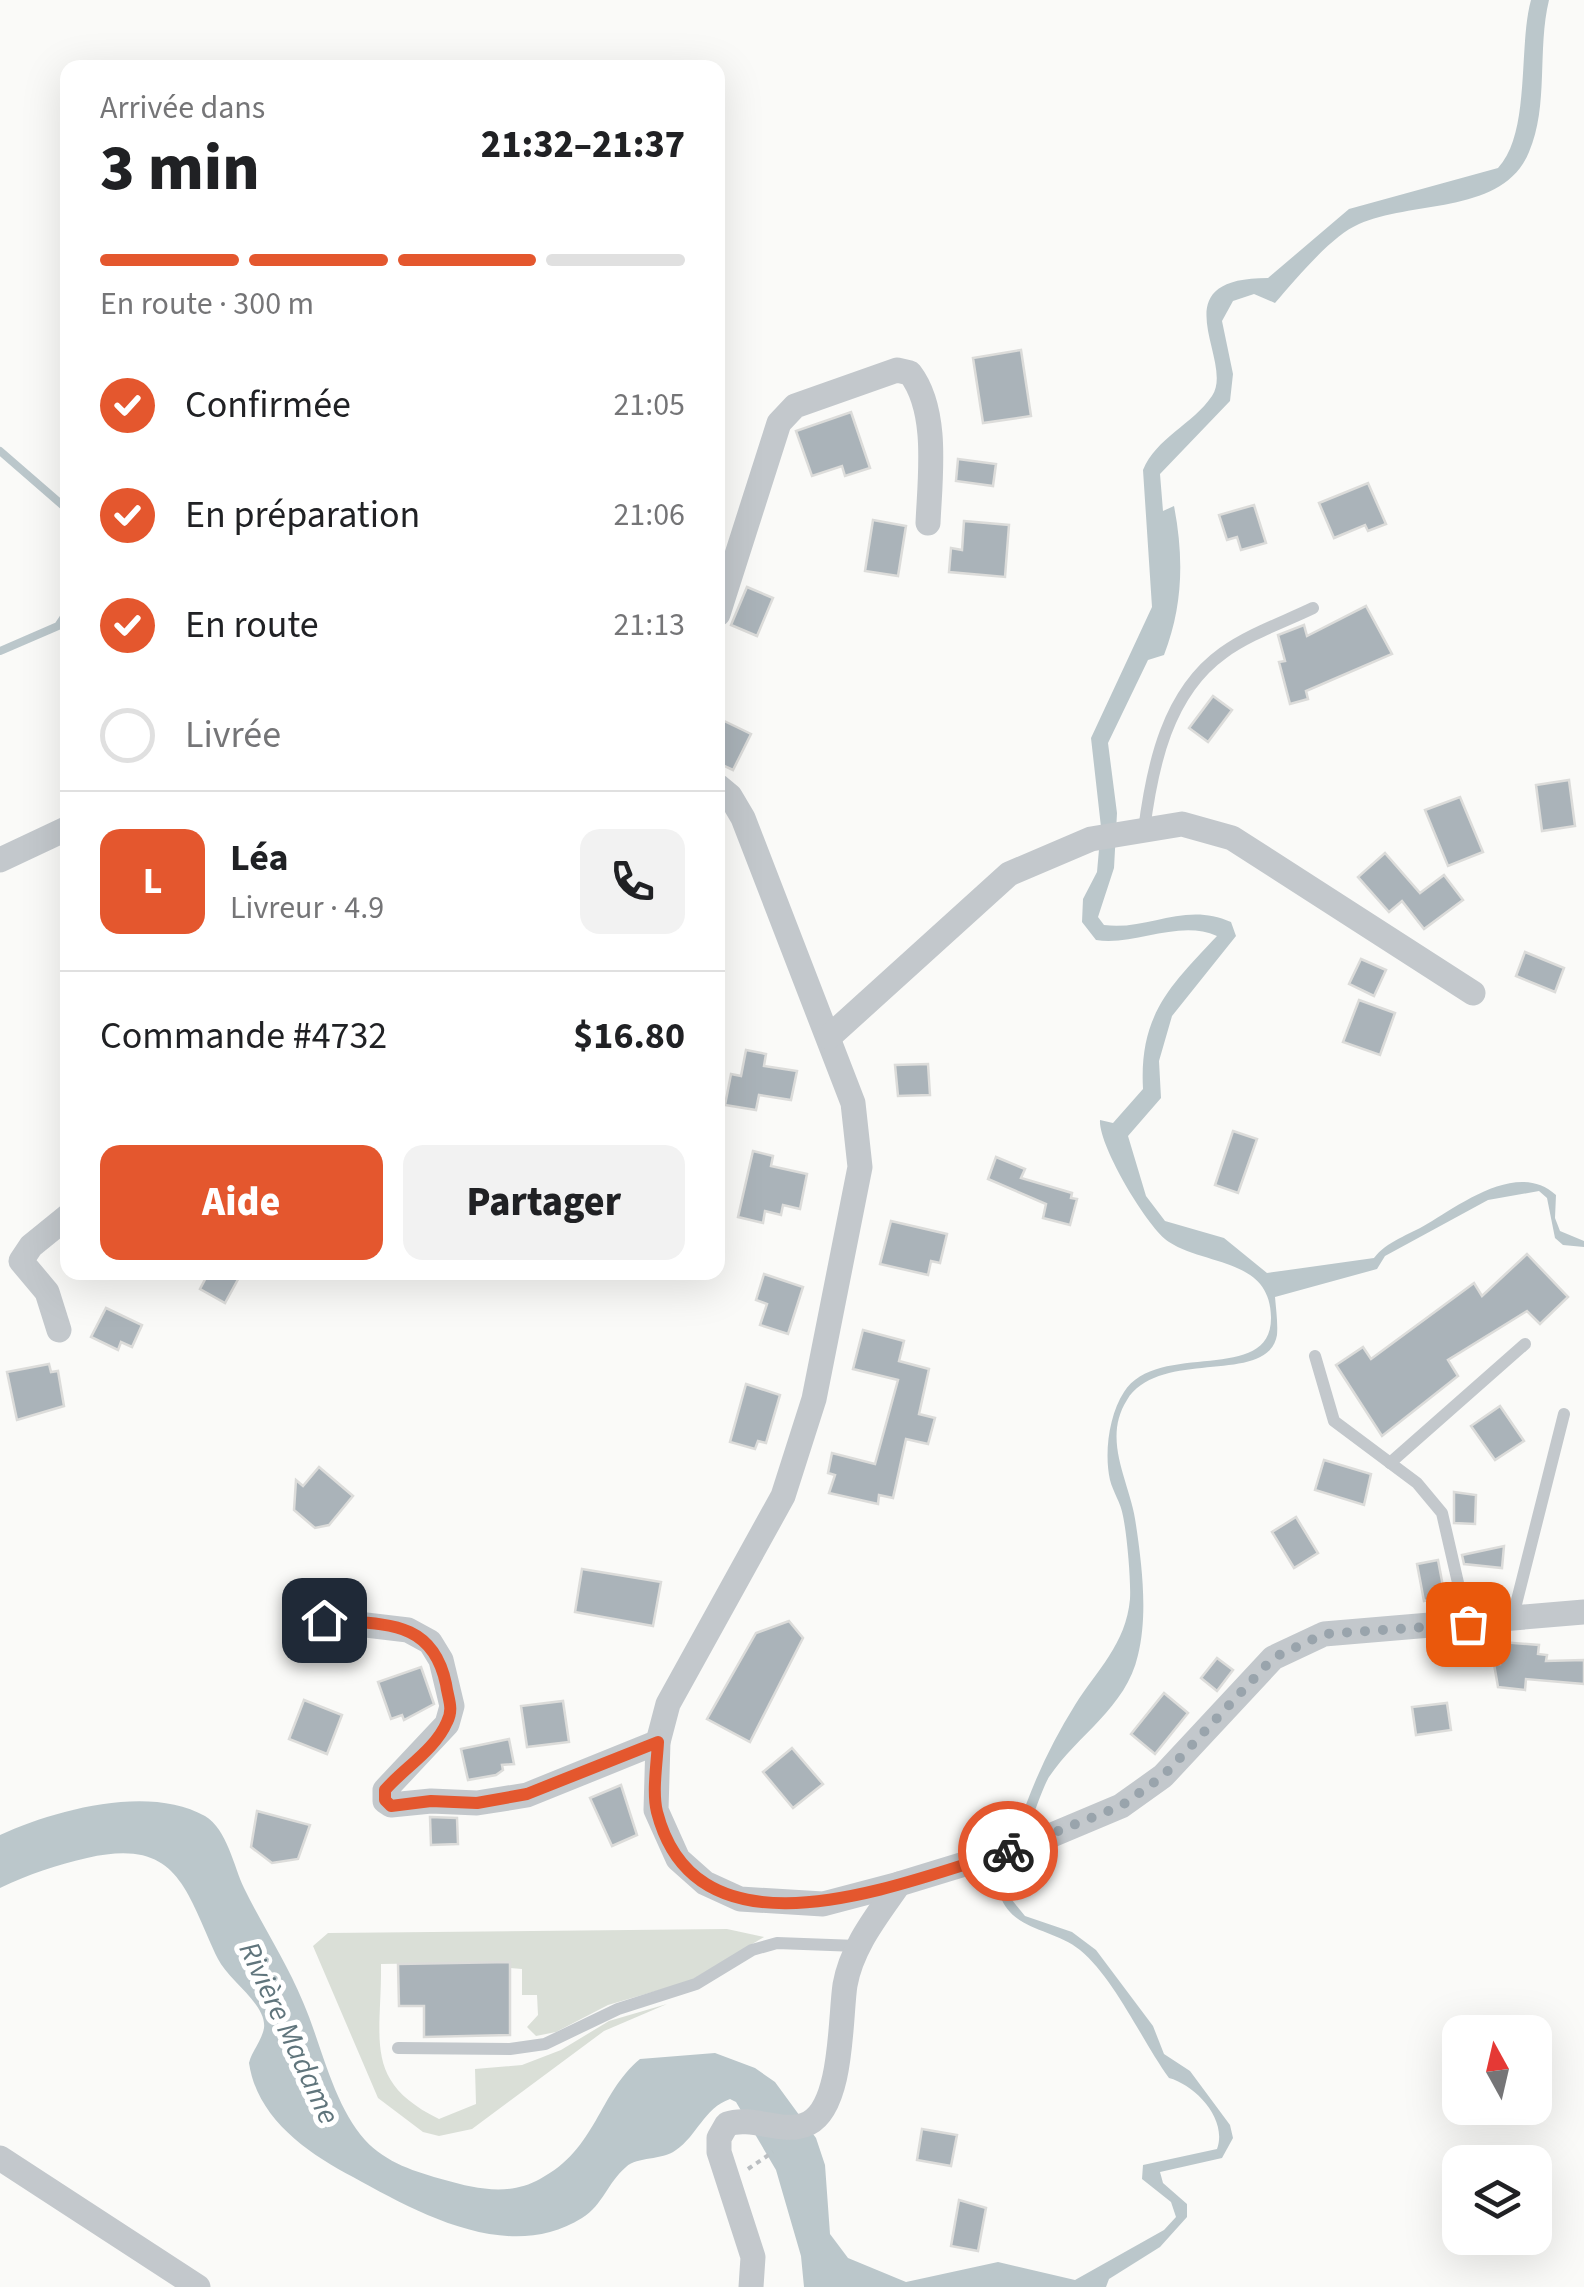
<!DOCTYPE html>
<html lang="fr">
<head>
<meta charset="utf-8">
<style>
  :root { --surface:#fff; --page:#f2f2f2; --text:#202124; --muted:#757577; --line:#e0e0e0; --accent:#e4572e }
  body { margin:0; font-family:"Source Sans 3",sans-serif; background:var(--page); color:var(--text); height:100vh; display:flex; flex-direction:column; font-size:38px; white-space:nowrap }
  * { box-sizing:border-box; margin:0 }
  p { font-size:32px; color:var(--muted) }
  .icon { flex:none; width:55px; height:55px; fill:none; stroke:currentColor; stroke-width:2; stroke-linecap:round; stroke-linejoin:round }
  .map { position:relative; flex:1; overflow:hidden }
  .panel { position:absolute; left:60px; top:60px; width:665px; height:1220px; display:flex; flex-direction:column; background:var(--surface); border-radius:20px; box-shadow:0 10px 40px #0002 }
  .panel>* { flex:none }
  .needle { width:65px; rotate:352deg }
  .fabs { position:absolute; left:1442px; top:2015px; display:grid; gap:20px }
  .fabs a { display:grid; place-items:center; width:110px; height:110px; border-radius:20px; background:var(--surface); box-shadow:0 10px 40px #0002; font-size:50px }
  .pin { position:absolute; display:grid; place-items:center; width:85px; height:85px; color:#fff; margin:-42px; border-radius:20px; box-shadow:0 5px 15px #0006 }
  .courier { position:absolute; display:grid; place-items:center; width:100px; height:100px; margin:-50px; border:8px solid #e4572e; border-radius:50%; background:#fff; color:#222; box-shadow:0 2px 12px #0007 }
  .overview em { font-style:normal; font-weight:800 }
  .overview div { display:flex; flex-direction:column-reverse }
  .overview { display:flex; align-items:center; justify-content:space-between; height:170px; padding:0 40px }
  h1 { font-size:65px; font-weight:800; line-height:75px }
  .bar { display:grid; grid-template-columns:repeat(4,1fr); gap:15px 10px; align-content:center; height:120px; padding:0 40px }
  .bar i { height:12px; border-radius:8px; background:var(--line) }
  .bar .active { background:var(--accent) }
  .bar p { grid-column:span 4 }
  .line { display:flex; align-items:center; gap:25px; padding:0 40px; border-top:2px solid var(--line) }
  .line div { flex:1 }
  .round { display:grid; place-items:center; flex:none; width:105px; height:105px; border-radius:20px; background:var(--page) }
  ol { padding:0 40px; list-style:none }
  li { display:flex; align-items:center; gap:30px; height:110px }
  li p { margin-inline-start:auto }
  li .icon { padding:10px; border-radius:50%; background:var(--accent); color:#fff; stroke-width:4 }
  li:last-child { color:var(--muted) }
  li i { width:55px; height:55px; border:5px solid var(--line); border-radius:50% }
  .action { display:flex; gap:20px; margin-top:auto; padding:20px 40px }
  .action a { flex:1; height:115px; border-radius:20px; background:var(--accent); color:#fff; font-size:40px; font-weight:800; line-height:115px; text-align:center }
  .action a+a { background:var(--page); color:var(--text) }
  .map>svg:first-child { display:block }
  .green { fill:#dadfd7 }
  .water { fill:#bbc7cb }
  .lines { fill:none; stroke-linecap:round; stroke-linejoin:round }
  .stream { stroke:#bbc7cb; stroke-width:8 }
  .building { fill:#aab3b9; stroke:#dcdcda; stroke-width:2.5 }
  .path { stroke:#bbbfc2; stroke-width:4; stroke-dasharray:5 5; stroke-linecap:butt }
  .service { stroke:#c3c8cc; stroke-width:12 }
  .minor { stroke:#c3c8cc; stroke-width:25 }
  .done { stroke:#99a4ac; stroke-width:10; stroke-dasharray:0 18 }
  .route { stroke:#e4572e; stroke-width:12 }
  .labels { text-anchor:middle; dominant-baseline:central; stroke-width:10; stroke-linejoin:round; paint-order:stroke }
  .water-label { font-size:30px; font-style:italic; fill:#60757c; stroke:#fff }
</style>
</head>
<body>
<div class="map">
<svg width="1584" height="2287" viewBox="0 0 1584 2287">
  <rect width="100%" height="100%" fill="#fafaf8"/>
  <path class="green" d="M727,1929l37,8 -74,44 -82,24 -52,27 -20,4 -9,-9 11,-12 -1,-20h-15v-26l-12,-1v-6l-129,2c1,76 -19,117 58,155l37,-15 -1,-35 47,-4 39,-15 48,-29 58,-17 -63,27 -132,98 -33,7 -16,-4 -45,-34 -65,-152 15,-13z"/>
  <path class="water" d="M1531,0h18c-12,49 0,106 -20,152 -26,63 -117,48 -170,72 -28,12 -64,56 -84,79l-21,-9 -21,7 -11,20 11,53 -3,27 -70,73 3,37 11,-5c10,52 9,100 -10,149l-16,5 -40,83 9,70 -3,55 -16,49 6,8c44,6 81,-24 127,-3l5,14 -64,80 -13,45 2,37 -33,38 18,60 19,25 59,17 43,35 107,-15c13,-17 35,-23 53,-34 34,-20 91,-64 129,-29l-1,23 5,13 24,10v6l-21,-2 -8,-7 -8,-40 -8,-7 -51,9 -103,56 -8,13 -102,28c1,12 3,26 2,38 -9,52 -117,12 -150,65 -26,41 4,83 9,125 6,40 12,90 2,130 -12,53 -60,79 -89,122 -10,16 -38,103 -37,123l13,16 47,16 24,18 57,76 11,28 26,17 40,54 3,13 -11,20 -62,14 3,11 24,21v13l-27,30 -51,32 -3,8h-302l-3,-31 -25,-86 -40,-68 -6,-3c-26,9 -33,37 -54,51 -15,11 -38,6 -50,17 -18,15 -23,38 -44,51 -73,46 -164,-5 -229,-41 -46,-24 -96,-59 -104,-114 3,-12 13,-23 15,-35 3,-24 -36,-48 -46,-69 -33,-70 -40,-122 -131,-101 -31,7 -58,16 -87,30v-53c54,-25 149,-51 205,-19 22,13 29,51 39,72 19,39 43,75 59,114 19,44 30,102 62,138 21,23 51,32 80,40 31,9 65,16 95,-1 57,-30 58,-85 100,-120l75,-6 40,15 20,14 41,56 9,27 5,69 18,24 58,24 92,-20 77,18 89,-50 12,-13 -5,-15 -29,-23 1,-14 74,-16c11,-30 -22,-64 -48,-71 -27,-37 -54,-99 -89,-128 -27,-22 -68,-19 -80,-55 13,-65 39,-133 75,-190 22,-35 51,-61 55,-106 1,-19 -3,-64 -7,-83 -2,-13 -10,-24 -13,-36 -6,-27 -1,-65 14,-88 34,-53 148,-6 147,-75 -1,-59 -65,-51 -102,-75 -21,-13 -71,-97 -69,-122l13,3 30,-34c-4,-74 27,-103 74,-153 -38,-17 -81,10 -121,4l-14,-18 1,-23 14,-27 4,-45 -10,-89 61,-131 -9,-137c13,-32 50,-46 69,-74 24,-35 -56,-118 56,-118l81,-69 149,-41c33,-35 20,-121 33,-168z"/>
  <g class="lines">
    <g class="stream">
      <polyline points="0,451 68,510"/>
      <polyline points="0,651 58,626 68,611"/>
    </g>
  </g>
  <g class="building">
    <polygon points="1021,350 1031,416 983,423 973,358"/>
    <polygon points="851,412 870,468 845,476 842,466 812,476 796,431"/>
    <polygon points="958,459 996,464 993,486 956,481"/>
    <polygon points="1368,483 1386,524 1368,531 1365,525 1334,538 1319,503"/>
    <polygon points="1254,505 1266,543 1241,550 1237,537 1227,540 1219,515"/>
    <polygon points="873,520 906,526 898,576 865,571"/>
    <polygon points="964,521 1009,525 1005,577 949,572 951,548 962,550"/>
    <polygon points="747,587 773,598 757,636 731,625"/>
    <polygon points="1366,606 1392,654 1306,691 1308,699 1290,704 1279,662 1285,661 1278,635 1304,625 1307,636"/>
    <polygon points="1213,696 1232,710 1208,742 1189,728"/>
    <polygon points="718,718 751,734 733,770 718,763"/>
    <polygon points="1569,780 1575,826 1542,831 1536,785"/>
    <polygon points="1460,797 1483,852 1448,866 1425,810"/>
    <polygon points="1385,853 1420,893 1444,875 1463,900 1424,929 1402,901 1389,912 1358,877"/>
    <polygon points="1525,952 1564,968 1555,992 1516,976"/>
    <polygon points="1361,959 1386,970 1374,996 1349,984"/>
    <polygon points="1359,1000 1395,1013 1380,1055 1343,1042"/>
    <polygon points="746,1050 766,1054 764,1066 797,1071 791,1100 759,1095 756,1110 725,1105 731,1074 741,1076"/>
    <polygon points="928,1064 930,1095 898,1096 895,1065"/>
    <polygon points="1233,1131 1257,1139 1238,1193 1215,1185"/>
    <polygon points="753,1151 773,1156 771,1166 807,1174 800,1209 783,1205 781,1215 765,1211 763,1223 738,1217"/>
    <polygon points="996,1157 1025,1169 1021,1178 1072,1193 1071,1198 1077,1199 1070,1225 1043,1218 1046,1204 988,1179"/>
    <polygon points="891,1221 947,1234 940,1263 931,1261 928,1275 880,1264"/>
    <polygon points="1527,1254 1568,1297 1540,1324 1527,1311 1448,1360 1458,1376 1382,1436 1336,1365 1363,1347 1371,1359 1474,1283 1482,1296"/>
    <polygon points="209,1272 242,1272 225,1303 200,1289"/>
    <polygon points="764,1274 803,1287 788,1334 760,1325 767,1304 756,1300"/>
    <polygon points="106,1308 142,1325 132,1347 121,1342 118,1350 91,1337"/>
    <polygon points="863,1330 904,1341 899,1361 929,1369 919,1414 935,1418 928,1444 906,1439 893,1498 879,1495 878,1504 829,1493 835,1475 828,1473 832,1453 875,1464 898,1380 853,1369"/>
    <polygon points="49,1364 51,1372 58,1371 64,1406 17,1420 7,1372"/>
    <polygon points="746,1384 780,1395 766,1443 758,1441 755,1449 730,1442"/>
    <polygon points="1500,1406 1524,1441 1495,1460 1471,1426"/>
    <polygon points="1324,1460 1371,1474 1364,1505 1315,1490"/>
    <polygon points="319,1467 353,1496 329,1525 315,1528 294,1510 296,1480 303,1486"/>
    <polygon points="1454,1492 1476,1495 1475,1524 1454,1523"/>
    <polygon points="1296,1517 1318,1553 1294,1568 1272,1532"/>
    <polygon points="1504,1546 1502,1568 1464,1564 1462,1555"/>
    <polygon points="1438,1560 1445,1597 1424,1601 1417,1564"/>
    <polygon points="582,1569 661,1582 653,1626 575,1612"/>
    <polygon points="789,1621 803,1638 750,1742 707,1719 756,1633"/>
    <polygon points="1501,1642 1539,1645 1538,1654 1547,1655 1546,1661 1584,1660 1584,1684 1526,1679 1525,1690 1498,1687 1494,1664 1500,1664"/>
    <polygon points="1217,1658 1233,1670 1217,1691 1201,1678"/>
    <polygon points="421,1667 434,1704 404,1720 402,1715 391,1719 378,1682"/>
    <polygon points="1164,1693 1188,1713 1155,1754 1131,1734"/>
    <polygon points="304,1700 342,1715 327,1754 289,1739"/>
    <polygon points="563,1701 569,1742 527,1747 521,1706"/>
    <polygon points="1447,1703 1451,1730 1416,1735 1412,1707"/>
    <polygon points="509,1739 514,1764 502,1765 503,1770 496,1775 468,1780 461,1749"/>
    <polygon points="792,1748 823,1784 793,1808 763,1772"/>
    <polygon points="621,1785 637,1835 612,1846 590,1798"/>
    <polygon points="257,1811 310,1825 298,1859 272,1863 251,1847"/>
    <polygon points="430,1817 457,1818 458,1844 431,1845"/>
    <polygon points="510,1962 510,2035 424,2037 424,2006 399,2006 398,1964"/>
    <polygon points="922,2129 957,2135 951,2166 917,2160"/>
    <polygon points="959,2200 986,2208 978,2251 951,2246"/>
  </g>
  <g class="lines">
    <polyline class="path" points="748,2169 773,2152"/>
    <g class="service">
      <path d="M1144,830c8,-63 23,-137 79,-177 26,-19 61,-31 90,-45"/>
      <polyline points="1315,1356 1334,1421 1417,1483 1442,1513 1467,1622"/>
      <polyline points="1390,1463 1525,1344"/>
      <polyline points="1512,1620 1564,1414"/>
      <polyline points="398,2048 510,2049 545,2044 618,2009 696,1984 752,1950 777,1943 857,1946"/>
    </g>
    <g class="minor">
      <path d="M718,614l61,-191 16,-17 102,-36 13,3c29,38 20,104 18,150"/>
      <polyline points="718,786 730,796 743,818 853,1103 860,1167 814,1399 783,1496 668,1704 658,1742 656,1810 678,1859 705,1883 740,1899 823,1904 899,1884 1033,1843 1121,1806 1163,1776 1273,1658 1324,1634 1584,1612"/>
      <polyline points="0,860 68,828"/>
      <polyline points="829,1037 1009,874 1091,839 1182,824 1232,838 1473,993"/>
      <polyline points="59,1330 47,1292 21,1261 31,1246 68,1216"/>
      <polyline points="306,1613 324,1620 408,1630 430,1642 441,1660 452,1706 447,1724 385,1790 385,1801 391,1805 431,1801 477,1803 527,1795 658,1742"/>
      <polyline points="0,2158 198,2287"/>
      <path d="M751,2287l2,-30 -34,-105v-14l8,-14c27,-9 57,12 82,-1 34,-18 31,-105 36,-138 7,-39 32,-69 54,-101"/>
    </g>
  </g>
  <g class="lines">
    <polyline class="done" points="1008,1851 1121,1806 1163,1776 1273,1658 1324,1634 1468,1624"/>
    <path class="route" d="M324,1620c57,5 108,-3 122,64 2,15 8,24 1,38 -12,28 -43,46 -62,68v10l6,6 40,-5 46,2 50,-9 131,-52c-1,21 -6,50 -1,70 41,158 249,69 351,39"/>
  </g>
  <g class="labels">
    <g class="water-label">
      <text transform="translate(289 2033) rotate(65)">Rivière Madame</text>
    </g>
  </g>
</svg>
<div class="fabs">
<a><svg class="needle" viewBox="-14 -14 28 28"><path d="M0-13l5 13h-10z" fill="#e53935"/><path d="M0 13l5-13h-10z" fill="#757577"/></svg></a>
<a><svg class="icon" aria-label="layers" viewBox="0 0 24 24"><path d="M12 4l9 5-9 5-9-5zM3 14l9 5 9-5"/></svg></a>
</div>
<div class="pin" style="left:1468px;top:1624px;background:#ea580c"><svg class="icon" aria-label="bag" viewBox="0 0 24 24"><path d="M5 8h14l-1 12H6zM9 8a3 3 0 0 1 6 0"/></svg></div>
<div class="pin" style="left:324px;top:1620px;background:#1f2937"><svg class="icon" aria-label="home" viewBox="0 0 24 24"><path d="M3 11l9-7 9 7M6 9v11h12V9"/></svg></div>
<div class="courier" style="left:1008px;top:1851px"><svg class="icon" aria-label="bike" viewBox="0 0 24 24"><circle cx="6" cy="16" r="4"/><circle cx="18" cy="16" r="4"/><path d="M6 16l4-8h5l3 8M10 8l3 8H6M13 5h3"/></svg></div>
<section class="panel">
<div class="overview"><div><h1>3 min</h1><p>Arrivée dans</p></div><em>21:32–21:37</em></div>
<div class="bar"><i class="active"></i><i class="active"></i><i class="active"></i><i></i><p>En route · 300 m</p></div>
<ol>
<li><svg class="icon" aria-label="check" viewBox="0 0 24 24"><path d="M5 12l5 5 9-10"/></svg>Confirmée<p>21:05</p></li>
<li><svg class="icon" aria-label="check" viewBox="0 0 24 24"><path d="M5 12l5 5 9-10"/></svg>En préparation<p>21:06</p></li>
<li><svg class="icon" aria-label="check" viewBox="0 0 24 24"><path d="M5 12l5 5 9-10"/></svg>En route<p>21:13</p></li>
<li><i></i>Livrée</li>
</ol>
<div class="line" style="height:180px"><b class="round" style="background:var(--accent);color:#fff">L</b><div><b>Léa</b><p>Livreur · 4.9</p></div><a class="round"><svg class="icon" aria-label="phone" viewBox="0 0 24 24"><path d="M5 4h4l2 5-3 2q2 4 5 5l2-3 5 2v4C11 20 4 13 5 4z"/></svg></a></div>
<div class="line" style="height:130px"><div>Commande #4732</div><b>$16.80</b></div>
<div class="action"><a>Aide</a><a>Partager</a></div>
</section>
</div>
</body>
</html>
